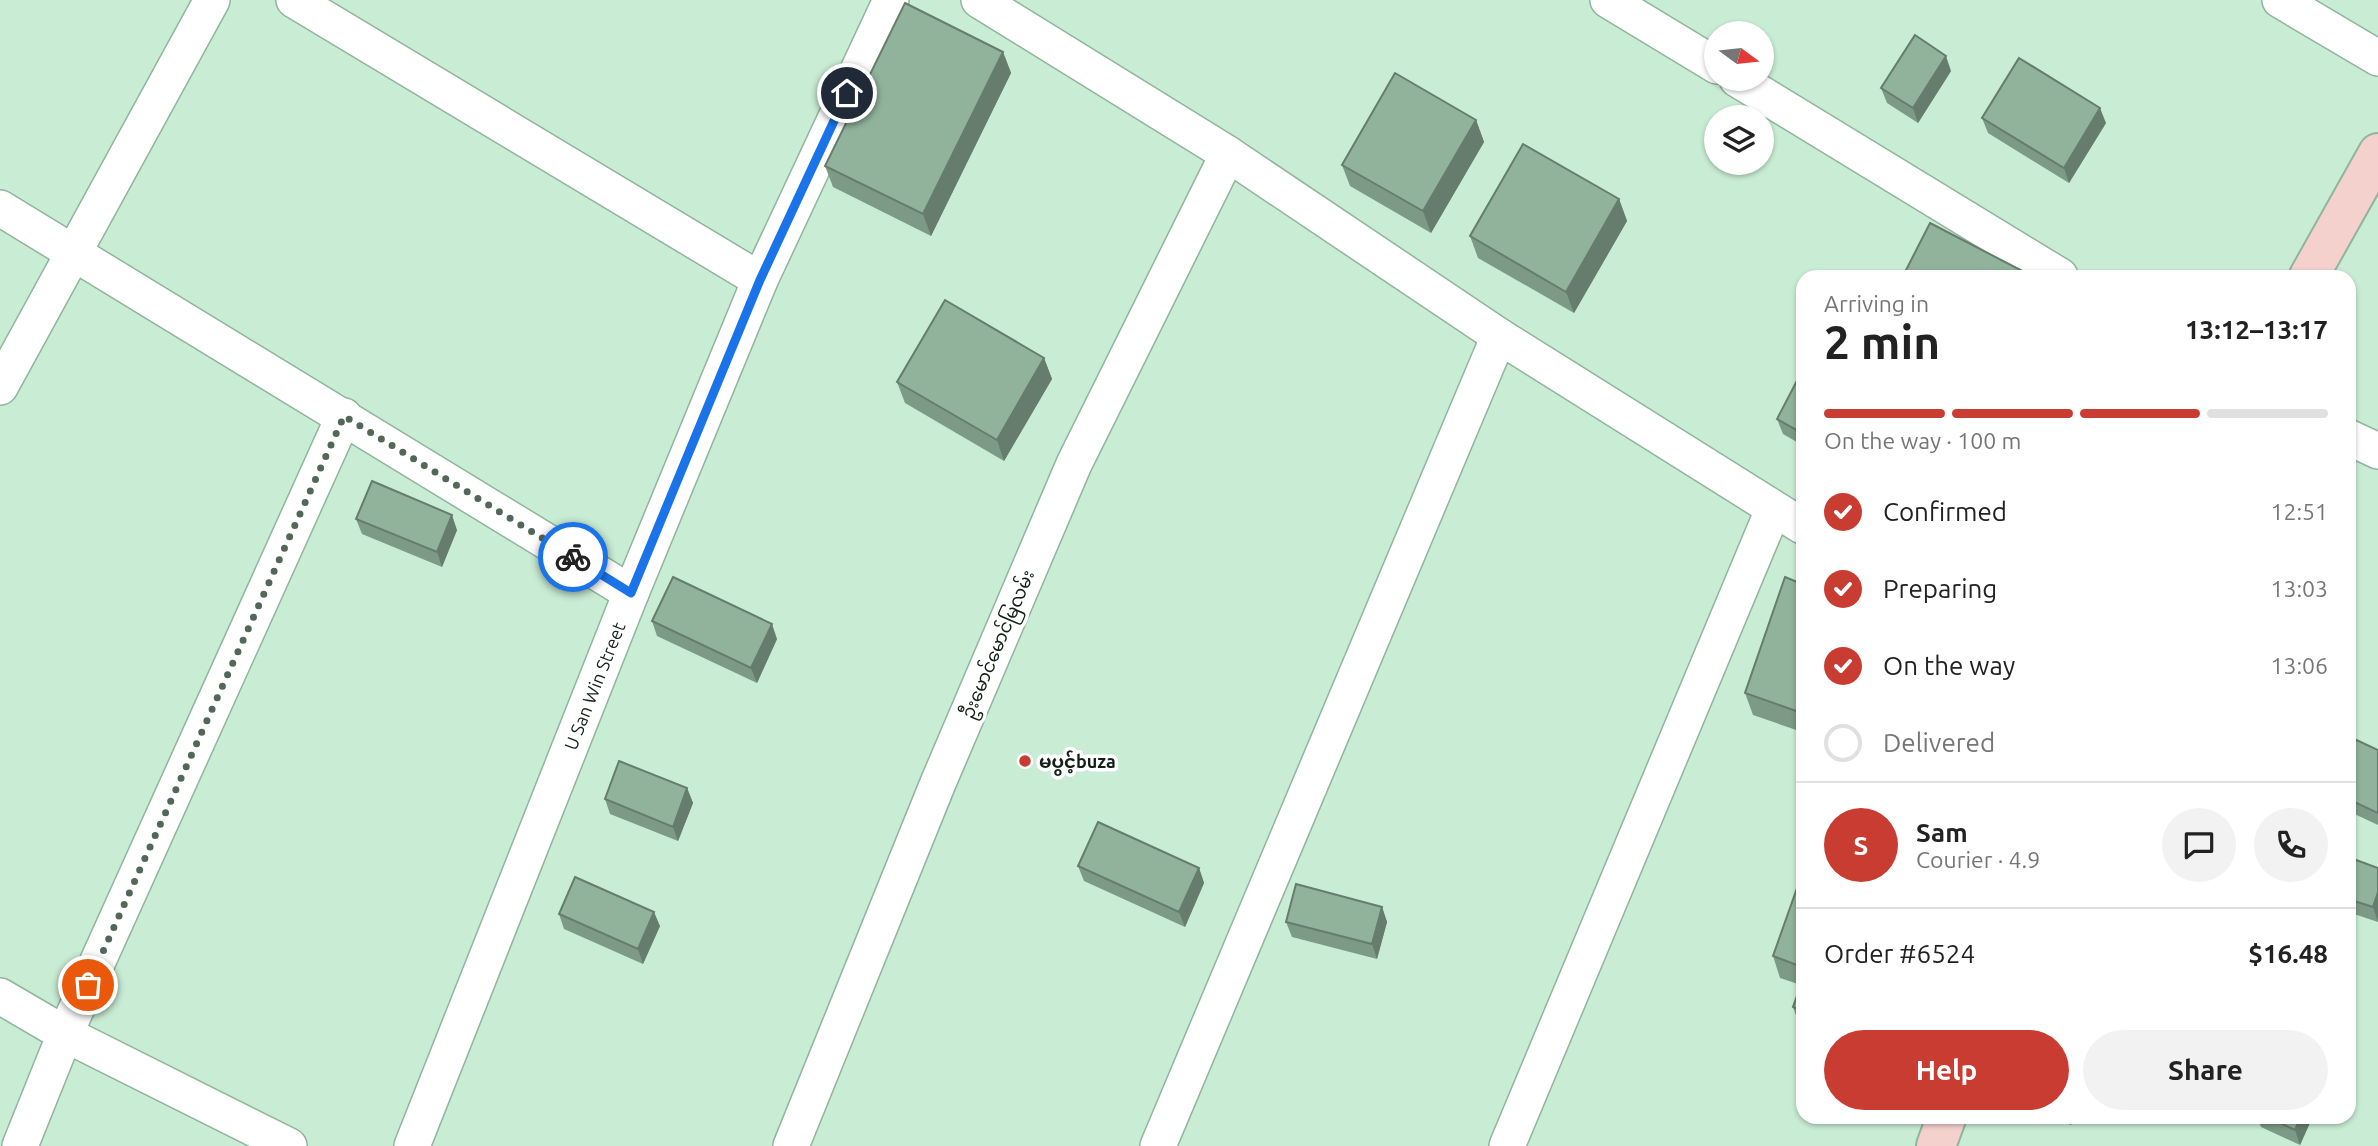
<!DOCTYPE html>
<html lang="en">
<head>
<meta charset="utf-8">
<style>
  :root { --surface:#fff; --page:#f2f2f2; --text:#222; --muted:#767676; --line:#e0e0e0; --accent:#c93c31 }
  body { margin:0; font-family:Ubuntu,"Noto Sans Myanmar",sans-serif; background:var(--page); color:var(--text); height:100vh; display:flex; flex-direction:column; font-size:26px; white-space:nowrap }
  * { box-sizing:border-box; margin:0 }
  p { font-size:23px; color:var(--muted) }
  .icon { flex:none; width:38px; height:38px; fill:none; stroke:currentColor; stroke-width:2; stroke-linecap:round; stroke-linejoin:round }
  .map { position:relative; flex:1; overflow:hidden }
  .panel { position:absolute; left:1796px; top:270px; width:560px; height:854px; display:flex; flex-direction:column; background:var(--surface); border-radius:21px; box-shadow:0 2px 5px #0004 }
  .panel>* { flex:none }
  .needle { width:46px; rotate:105deg }
  .buttons { position:absolute; left:1704px; top:21px; display:grid; gap:14px }
  .buttons a { display:grid; place-items:center; width:70px; height:70px; border-radius:50%; background:var(--surface); box-shadow:0 2px 5px #0004; font-size:35px }
  .pin { position:absolute; display:grid; place-items:center; width:60px; height:60px; color:#fff; margin:-30px; border:4px solid #fff; border-radius:50%; box-shadow:0 2px 7px #0007 }
  .courier { position:absolute; display:grid; place-items:center; width:70px; height:70px; margin:-35px; border:5px solid #1a73e8; border-radius:50%; background:#fff; color:#222; box-shadow:0 2px 9px #0007 }
  .overview em { font-style:normal; font-weight:600 }
  .overview div { display:flex; flex-direction:column-reverse }
  .overview { display:flex; align-items:center; justify-content:space-between; height:119px; padding:0 28px }
  h1 { font-size:46px; font-weight:600; line-height:52px }
  .bar { display:grid; grid-template-columns:repeat(4,1fr); gap:10px 7px; align-content:center; height:84px; padding:0 28px }
  .bar i { height:9px; border-radius:5px; background:var(--line) }
  .bar .selected { background:var(--accent) }
  .bar p { grid-column:span 4 }
  .line { display:flex; align-items:center; gap:18px; padding:0 28px; border-top:2px solid var(--line) }
  .line div { flex:1 }
  .round { display:grid; place-items:center; flex:none; width:74px; height:74px; border-radius:37px; background:var(--page) }
  ol { padding:0 28px; list-style:none }
  li { display:flex; align-items:center; gap:21px; height:77px }
  li p { margin-inline-start:auto }
  li .icon { padding:7px; border-radius:50%; background:var(--accent); color:#fff; stroke-width:4 }
  li:last-child { color:var(--muted) }
  li i { width:38px; height:38px; border:4px solid var(--line); border-radius:50% }
  .primary-button { display:flex; gap:14px; margin-top:auto; padding:14px 28px }
  .primary-button a { flex:1; height:80px; border-radius:42px; background:var(--accent); color:#fff; font-size:28px; font-weight:600; line-height:80px; text-align:center }
  .primary-button a+a { background:var(--page); color:var(--text) }
  .map>svg:first-child { display:block }
  .lines { fill:none; stroke-linecap:round; stroke-linejoin:round }
  .street-casing { stroke:#92b49d; stroke-width:38 }
  .secondary-casing { stroke:#92b49d; stroke-width:42 }
  .street { stroke:#fff; stroke-width:35 }
  .secondary { stroke:#f4d1cd; stroke-width:38 }
  .wall { fill:#7d9a86 }
  .shaded-wall { fill:#667d6d }
  .building { fill:#91b39c; stroke:#667d6d; stroke-width:2 }
  .done { stroke:#536759; stroke-width:7; stroke-dasharray:0 12.6 }
  .route { stroke:#1a73e8; stroke-width:9 }
  .poi-dot { fill:#c93c31; stroke:#fff; stroke-width:2.5 }
  .labels { text-anchor:middle; dominant-baseline:central; stroke-width:7; stroke-linejoin:round; paint-order:stroke }
  .street-label { font-size:18px; fill:#132017; stroke:#fff }
  .poi-label { font-size:18px; font-weight:bold; fill:#132017; stroke:#fff; text-anchor:start }
</style>
</head>
<body>
<div class="map">
<svg width="2378" height="1146" viewBox="0 0 2378 1146">
  <rect width="100%" height="100%" fill="#c9ecd4"/>
  <g class="lines">
    <g class="street-casing">
      <g id="street">
        <polyline points="294,0 760,280"/>
        <polyline points="979,0 1228,154 1499,336 1802,526"/>
        <polyline points="1608,0 1717,66"/>
        <polyline points="2280,0 2378,58"/>
        <polyline points="1737,79 2060,276"/>
        <polyline points="0,208 631,593"/>
        <polyline points="0,387 212,0"/>
        <polyline points="2348,437 2378,451"/>
        <polyline points="0,996 65,1034 289,1146"/>
        <polyline points="20,1146 65,1034 344,416"/>
        <path id="s1" d="M412,1146l219,-553 129,-313 131,-280"/>
        <polyline points="791,1146 938,783 1074,464 1228,154"/>
        <polyline points="1158,1146 1499,336"/>
        <polyline points="1507,1146 1773,510"/>
      </g>
    </g>
    <g class="secondary-casing">
      <g id="secondary">
        <polyline points="2309,276 2378,153"/>
        <polyline points="1936,1146 1947,1116"/>
      </g>
    </g>
    <use href="#street" class="street"/>
    <use href="#secondary" class="secondary"/>
  </g>
  <g class="wall">
    <polygon points="1003,52 1011,73 931,236 833,187 825,166"/>
    <polygon points="1951,71 1918,123 1887,103 1881,88"/>
    <polygon points="1982,118 2106,123 2069,183 1988,133"/>
    <polygon points="1476,120 1484,142 1431,233 1350,186 1342,165"/>
    <polygon points="1619,199 1627,221 1574,313 1478,258 1470,236"/>
    <polygon points="1044,358 1052,379 1004,461 905,403 897,382"/>
    <polygon points="1802,371 1802,445 1783,434 1777,419"/>
    <polygon points="356,519 457,530 442,567 362,534"/>
    <polygon points="1802,584 1802,732 1753,715 1745,693"/>
    <polygon points="652,621 777,639 757,683 657,636"/>
    <polygon points="2348,740 2378,750 2378,825 2348,811"/>
    <polygon points="687,788 693,803 678,841 610,814 605,799"/>
    <polygon points="2348,857 2378,868 2378,922 2348,912"/>
    <polygon points="1078,866 1199,868 1204,883 1185,927 1084,881"/>
    <polygon points="1802,874 1802,1029 1801,1029 1793,1007 1801,985 1780,978 1773,956"/>
    <polygon points="1382,907 1387,922 1377,959 1292,937 1286,922"/>
    <polygon points="559,914 660,926 643,964 564,929"/>
    <polygon points="2050,1116 2074,1116 2071,1125"/>
    <polygon points="2257,1116 2313,1116 2300,1145 2261,1127"/>
  </g>
  <g class="shaded-wall">
    <polygon points="1003,52 1011,73 931,236 923,214"/>
    <polygon points="1946,56 1951,71 1918,123 1913,108"/>
    <polygon points="2100,108 2106,123 2069,183 2064,168"/>
    <polygon points="1476,120 1484,142 1431,233 1423,211"/>
    <polygon points="1619,199 1627,221 1574,313 1566,292"/>
    <polygon points="1044,358 1052,379 1004,461 997,440"/>
    <polygon points="452,515 457,530 442,567 437,552"/>
    <polygon points="2348,600 2352,610 2348,620"/>
    <polygon points="772,624 777,639 757,683 751,668"/>
    <polygon points="687,788 693,803 678,841 673,827"/>
    <polygon points="1199,868 1204,883 1185,927 1179,912"/>
    <polygon points="2378,892 2378,922 2373,907"/>
    <polygon points="1382,907 1387,922 1377,959 1372,944"/>
    <polygon points="654,912 660,926 643,964 638,949"/>
    <polygon points="2068,1116 2074,1116 2071,1125"/>
    <polygon points="2301,1116 2313,1116 2300,1145 2295,1130"/>
  </g>
  <g class="building">
    <polygon points="905,3 1003,52 923,214 825,166"/>
    <polygon points="1915,35 1946,56 1913,108 1881,88"/>
    <polygon points="2019,58 2100,108 2064,168 1982,118"/>
    <polygon points="1395,73 1476,120 1423,211 1342,165"/>
    <polygon points="1523,144 1619,199 1566,292 1470,236"/>
    <polygon points="1930,223 2032,276 1903,276"/>
    <polygon points="945,300 1044,358 997,440 897,382"/>
    <polygon points="1802,371 1802,433 1777,419"/>
    <polygon points="372,481 452,515 437,552 356,519"/>
    <polygon points="673,577 772,624 751,668 652,621"/>
    <polygon points="1785,577 1802,584 1802,713 1745,693"/>
    <polygon points="2350,737 2378,750 2378,813 2348,799 2348,740"/>
    <polygon points="619,761 687,788 673,827 605,799"/>
    <polygon points="1098,822 1199,868 1179,912 1078,866"/>
    <polygon points="2348,857 2378,868 2378,892 2373,907 2348,899"/>
    <polygon points="1802,874 1802,967 1773,956"/>
    <polygon points="575,877 654,912 638,949 559,914"/>
    <polygon points="1296,884 1382,907 1372,944 1286,922"/>
    <polygon points="1802,982 1802,1011 1793,1007"/>
    <polygon points="2265,1116 2301,1116 2295,1130"/>
  </g>
  <g class="lines">
    <polyline class="done" points="88,985 344,416 573,557"/>
    <polyline class="route" points="573,557 631,593 760,280 847,93"/>
  </g>
  <circle class="poi-dot" cx="1025" cy="761" r="7"/>
  <g class="labels">
    <g class="street-label">
      <text transform="translate(997 644) rotate(-67)">ဦးမောင်မောင်မြလမ်း</text>
      <text stroke="none"><textPath href="#s1" startOffset="495">U San Win Street</textPath></text>
    </g>
    <g class="poi-label">
      <text x="1039" y="761">မပွင့်buza</text>
    </g>
  </g>
</svg>
<div class="buttons">
<a><svg class="needle" viewBox="-14 -14 28 28"><path d="M0-13l5 13h-10z" fill="#e53935"/><path d="M0 13l5-13h-10z" fill="#767676"/></svg></a>
<a><svg class="icon" aria-label="layers" viewBox="0 0 24 24"><path d="M12 4l9 5-9 5-9-5zM3 14l9 5 9-5"/></svg></a>
</div>
<div class="pin" style="left:88px;top:985px;background:#ea580c"><svg class="icon" aria-label="bag" viewBox="0 0 24 24"><path d="M5 8h14l-1 12H6zM9 8a3 3 0 0 1 6 0"/></svg></div>
<div class="pin" style="left:847px;top:93px;background:#1f2937"><svg class="icon" aria-label="home" viewBox="0 0 24 24"><path d="M3 11l9-7 9 7M6 9v11h12V9"/></svg></div>
<div class="courier" style="left:573px;top:557px"><svg class="icon" aria-label="bike" viewBox="0 0 24 24"><circle cx="6" cy="16" r="4"/><circle cx="18" cy="16" r="4"/><path d="M6 16l4-8h5l3 8M10 8l3 8H6M13 5h3"/></svg></div>
<section class="panel">
<div class="overview"><div><h1>2 min</h1><p>Arriving in</p></div><em>13:12–13:17</em></div>
<div class="bar"><i class="selected"></i><i class="selected"></i><i class="selected"></i><i></i><p>On the way · 100 m</p></div>
<ol>
<li><svg class="icon" aria-label="check" viewBox="0 0 24 24"><path d="M5 12l5 5 9-10"/></svg>Confirmed<p>12:51</p></li>
<li><svg class="icon" aria-label="check" viewBox="0 0 24 24"><path d="M5 12l5 5 9-10"/></svg>Preparing<p>13:03</p></li>
<li><svg class="icon" aria-label="check" viewBox="0 0 24 24"><path d="M5 12l5 5 9-10"/></svg>On the way<p>13:06</p></li>
<li><i></i>Delivered</li>
</ol>
<div class="line" style="height:126px"><b class="round" style="background:var(--accent);color:#fff">S</b><div><b>Sam</b><p>Courier · 4.9</p></div><a class="round"><svg class="icon" aria-label="chat" viewBox="0 0 24 24"><path d="M4 5h16v11H9l-5 4z"/></svg></a><a class="round"><svg class="icon" aria-label="phone" viewBox="0 0 24 24"><path d="M5 4h4l2 5-3 2q2 4 5 5l2-3 5 2v4C11 20 4 13 5 4z"/></svg></a></div>
<div class="line" style="height:91px"><div>Order #6524</div><b>$16.48</b></div>
<div class="primary-button"><a>Help</a><a>Share</a></div>
</section>
</div>
</body>
</html>
